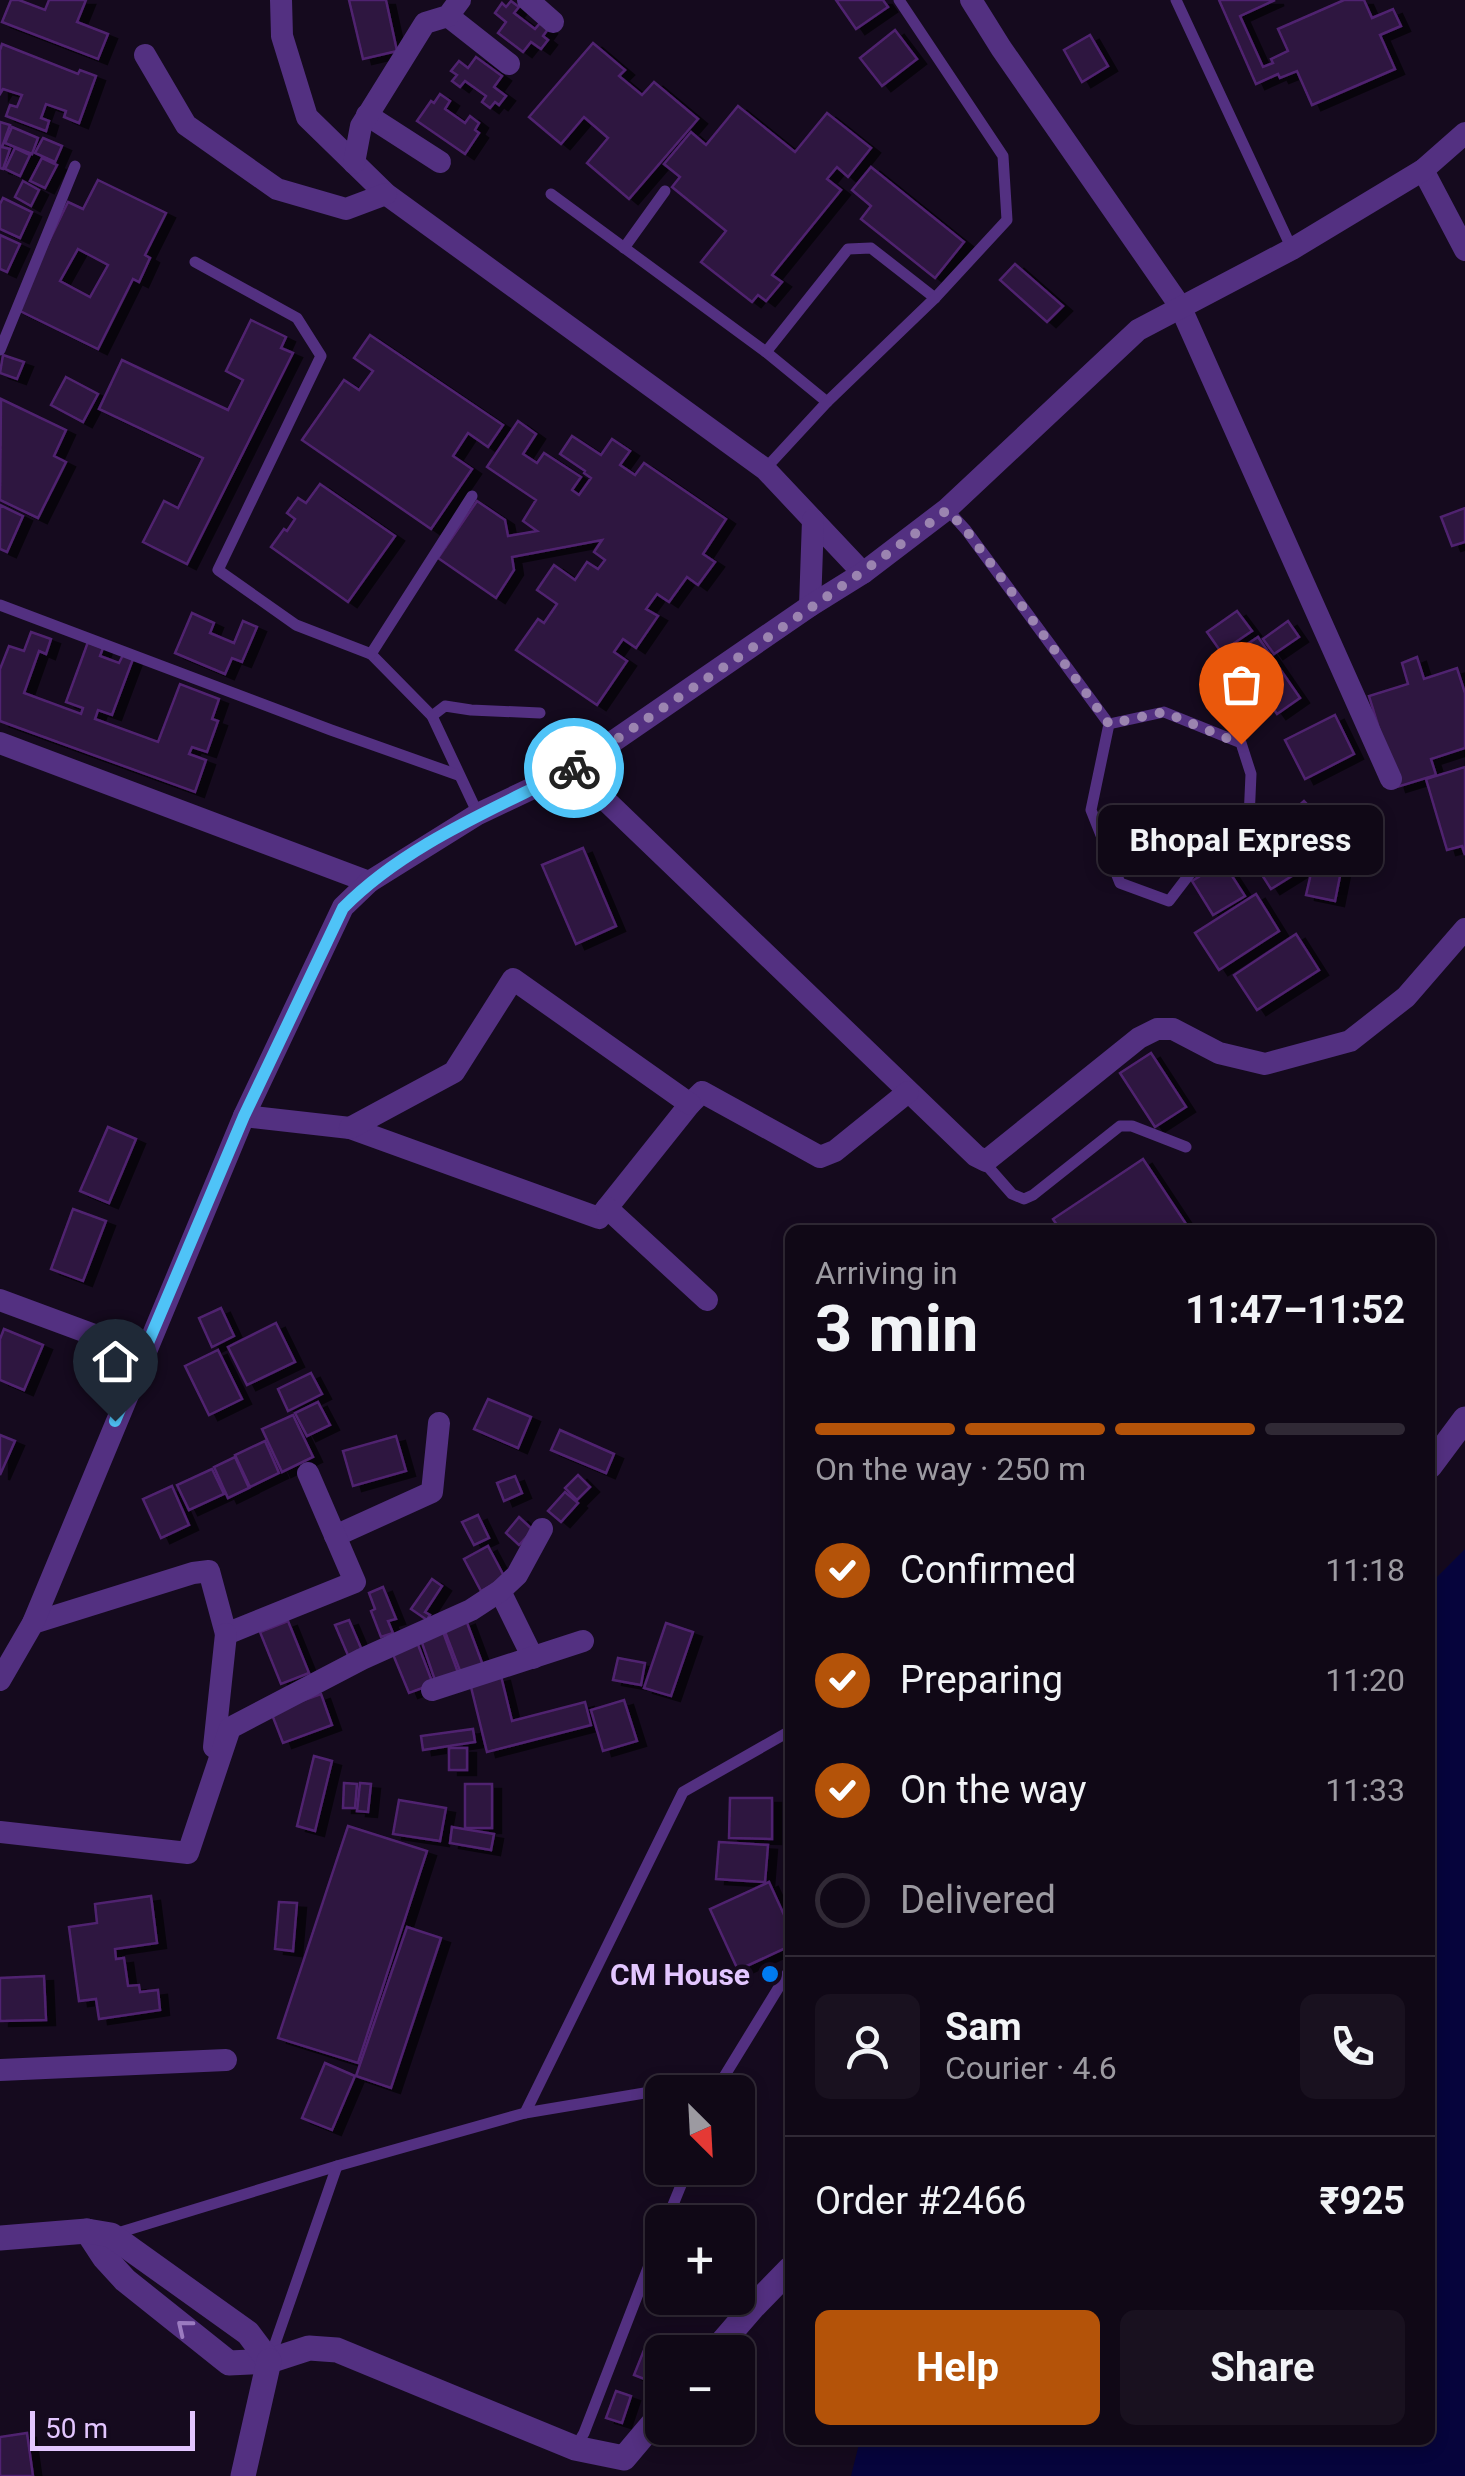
<!DOCTYPE html>
<html lang="en">
<head>
<meta charset="utf-8">
<style>
  :root { --surface:#100816; --page:#19111f; --text:#f1f3f6; --muted:#9c9aa1; --line:#302935; --accent:#b45309 }
  body { margin:0; font-family:Roboto,sans-serif; background:var(--page); color:var(--text); height:100vh; display:flex; flex-direction:column; font-size:38px; white-space:nowrap }
  * { box-sizing:border-box; margin:0 }
  p { font-size:32px; color:var(--muted) }
  .icon { flex:none; width:55px; height:55px; fill:none; stroke:currentColor; stroke-width:2; stroke-linecap:round; stroke-linejoin:round }
  .map { position:relative; flex:1; overflow:hidden }
  .panel { position:absolute; left:785px; top:1225px; width:650px; height:1220px; display:flex; flex-direction:column; background:var(--surface); border-radius:15px; box-shadow:0 5px 15px #0003,0 0 0 2px var(--line) }
  .panel>* { flex:none }
  .needle { width:65px; rotate:156deg }
  .tools { position:absolute; left:645px; top:2075px; display:grid; gap:20px }
  .tools a { display:grid; place-items:center; width:110px; height:110px; border-radius:15px; background:var(--surface); box-shadow:0 5px 15px #0003,0 0 0 2px var(--line); font-size:50px }
  .scale { position:absolute; left:30px; bottom:25px; width:165px; box-sizing:border-box; padding-left:10px; border:5px solid #e3c6ff; border-top:0; font-size:28px; line-height:35px; white-space:nowrap; color:#e3c6ff; -webkit-text-stroke:8px #150a1e; paint-order:stroke }
  .pin { position:absolute; display:grid; place-items:center; width:85px; height:85px; color:#fff; margin:-102px -42px; border-radius:50% 50% 50% 0; rotate:-45deg; box-shadow:0 0 10px #0007 }
  .pin .icon { rotate:45deg }
  .courier { position:absolute; display:grid; place-items:center; width:100px; height:100px; margin:-50px; border:8px solid #4fc3f7; border-radius:50%; background:#fff; color:#222; box-shadow:0 2px 12px #0007 }
  .bubble { position:absolute; height:70px; border-radius:15px; background:var(--surface); box-shadow:0 5px 15px #0003,0 0 0 2px var(--line); font-size:32px; font-weight:700; line-height:70px; text-align:center }
  .head em { font-style:normal; font-weight:700 }
  .head div { display:flex; flex-direction:column-reverse }
  .head { display:flex; align-items:center; justify-content:space-between; height:170px; padding:0 30px }
  h1 { font-size:65px; font-weight:700; line-height:75px }
  .bar { display:grid; grid-template-columns:repeat(4,1fr); gap:15px 10px; align-content:center; height:120px; padding:0 30px }
  .bar i { height:12px; border-radius:8px; background:var(--line) }
  .bar .active { background:var(--accent) }
  .bar p { grid-column:span 4 }
  .line { display:flex; align-items:center; gap:25px; padding:0 30px; border-top:2px solid var(--line) }
  .line div { flex:1 }
  .round { display:grid; place-items:center; flex:none; width:105px; height:105px; border-radius:15px; background:var(--page) }
  ol { padding:0 30px; list-style:none }
  li { display:flex; align-items:center; gap:30px; height:110px }
  li p { margin-inline-start:auto }
  li .icon { padding:10px; border-radius:50%; background:var(--accent); color:#fff; stroke-width:4 }
  li:last-child { color:var(--muted) }
  li i { width:55px; height:55px; border:5px solid var(--line); border-radius:50% }
  .button { display:flex; gap:20px; margin-top:auto; padding:20px 30px }
  .button a { flex:1; height:115px; border-radius:15px; background:var(--accent); color:#fff; font-size:40px; font-weight:700; line-height:115px; text-align:center }
  .button a+a { background:var(--page); color:var(--text) }
  .map>svg:first-child { display:block }
  .water { fill:#06043c }
  .building { fill:#2e1440; stroke:#50246f; stroke-width:2.5; fill-rule:evenodd; filter:url(#shadow) }
  .lines { fill:none; stroke-linecap:round; stroke-linejoin:round }
  .service { stroke:#533081; stroke-width:11 }
  .minor { stroke:#533081; stroke-width:22 }
  .tertiary { stroke:#533081; stroke-width:25 }
  .oneway { stroke:#9b7bc0 }
  .done { stroke:#9b84b0; stroke-width:10; stroke-dasharray:0 18 }
  .route { stroke:#4fc3f7; stroke-width:12 }
  .poi-dot { fill:#007cf1; stroke:#150a1e; stroke-width:4 }
  .labels { text-anchor:middle; dominant-baseline:central; stroke-width:9; stroke-linejoin:round; paint-order:stroke }
  .poi-label { font-size:30px; font-weight:bold; fill:#e3c6ff; stroke:#150a1e; text-anchor:end }
</style>
</head>
<body>
<div class="map">
<svg width="1465" height="2476" viewBox="0 0 1465 2476">
  <defs>
    <filter id="shadow"><feDropShadow dx="9" dy="5" stdDeviation="0" flood-color="#0009"/></filter>
  </defs>
  <rect width="100%" height="100%" fill="#150a1e"/>
  <polygon class="water" points="1465,1549 1465,2476 851,2476 860,2440 1430,2440 1430,1584"/>
  <g class="building">
    <polygon points="11,0 19,0 45,10 49,0 86,0 77,22 108,34 98,59 2,22"/>
    <polygon points="349,0 386,0 397,51 363,59"/>
    <polygon points="836,0 883,0 888,7 856,29"/>
    <polygon points="1219,0 1275,0 1240,16 1263,67 1273,63 1271,59 1288,51 1278,29 1344,0 1364,0 1372,18 1393,9 1401,26 1380,35 1395,69 1312,105 1297,71 1280,78 1278,74 1256,84"/>
    <polygon points="511,1 519,7 514,13 535,29 540,23 548,29 543,36 548,40 541,49 531,42 523,52 498,33 506,22 495,13 502,3 506,7"/>
    <polygon points="895,30 917,59 882,86 860,58"/>
    <polygon points="1090,35 1108,66 1082,82 1064,50"/>
    <polygon points="593,43 625,70 619,76 642,95 654,82 698,119 629,199 587,163 608,138 584,117 561,144 529,117"/>
    <polygon points="2,44 78,74 80,70 96,76 79,123 64,117 66,111 46,104 41,118 49,121 46,131 6,116 10,105 17,107 22,95 3,89 0,94 0,50"/>
    <polygon points="476,57 502,76 494,87 506,96 499,105 495,102 490,108 482,102 486,96 465,81 460,87 452,81 457,75 451,71 459,61 468,68"/>
    <polygon points="440,94 450,101 445,109 465,123 470,116 479,123 475,130 479,133 465,154 417,121 431,101 434,103"/>
    <polygon points="738,106 795,152 827,113 871,148 848,177 837,167 827,179 841,190 772,275 782,282 766,301 758,295 752,302 701,262 726,231 672,187 680,177 664,164 691,132 706,145"/>
    <polygon points="0,122 10,125 2,147 10,149 3,169 0,168"/>
    <polygon points="12,127 38,138 32,154 5,143"/>
    <polygon points="43,138 62,146 55,162 35,153"/>
    <polygon points="15,148 30,155 20,176 5,169"/>
    <polygon points="42,158 57,165 45,188 30,181"/>
    <polygon points="871,167 964,242 935,278 861,219 871,206 852,190"/>
    <path d="M98,180l68,33 -21,42 5,3 -11,24 -6,-3 -35,70 -82,-40 52,-107 15,7zM78,249l30,16 -18,32 -30,-16z"/>
    <polygon points="23,181 39,190 31,206 15,197"/>
    <polygon points="3,198 32,212 20,238 0,229 0,204"/>
    <polygon points="0,235 20,244 7,272 0,269"/>
    <polygon points="1015,264 1063,306 1047,322 1000,280"/>
    <polygon points="251,320 286,337 281,348 293,353 187,564 143,542 164,501 178,508 203,458 99,409 122,360 228,410 243,380 226,371"/>
    <polygon points="370,335 503,425 488,447 468,433 453,456 472,469 431,529 302,440 344,380 359,390 373,371 354,358"/>
    <polygon points="3,355 24,362 17,379 0,373"/>
    <polygon points="66,377 98,394 83,422 51,405"/>
    <polygon points="1,399 66,430 54,456 66,462 38,518 0,500"/>
    <polygon points="518,421 536,434 523,454 537,463 544,453 581,477 572,490 579,495 591,478 584,473 585,471 560,454 572,436 601,455 612,439 630,451 620,465 635,475 644,463 726,519 703,554 715,562 698,585 687,577 669,602 657,594 646,609 658,616 636,648 623,639 614,652 627,661 597,705 516,650 538,619 544,623 557,604 537,590 554,565 575,580 587,562 598,569 605,560 594,552 602,540 512,557 514,570 496,598 438,558 477,501 505,520 508,536 537,531 523,521 536,500 487,467"/>
    <polygon points="320,484 395,536 348,602 271,547 284,529 287,531 295,519 287,513 298,498 306,503"/>
    <polygon points="0,505 23,516 7,552 0,549"/>
    <polygon points="1465,508 1465,542 1452,546 1441,517"/>
    <polygon points="1237,611 1252,631 1221,652 1207,632"/>
    <polygon points="192,613 214,623 210,633 234,643 243,621 257,627 242,662 232,658 225,674 175,653"/>
    <polygon points="1288,621 1299,637 1274,654 1263,639"/>
    <polygon points="31,632 51,639 46,654 39,651 24,693 81,714 83,708 66,702 88,642 103,648 100,656 119,663 123,655 133,659 112,715 98,710 95,719 158,742 180,684 219,699 212,719 218,721 207,752 192,747 189,754 206,760 195,792 0,721 0,669 9,646 24,651"/>
    <polygon points="1258,637 1300,698 1277,714 1234,653"/>
    <polygon points="1417,657 1424,679 1457,668 1465,693 1465,748 1431,759 1436,775 1397,787 1369,696 1408,684 1402,663"/>
    <polygon points="1335,715 1354,754 1305,779 1285,740"/>
    <polygon points="1465,767 1465,855 1462,846 1447,850 1426,779"/>
    <polygon points="1304,801 1326,824 1307,841 1286,817"/>
    <polygon points="1291,841 1308,866 1271,889 1255,864"/>
    <polygon points="583,848 616,926 576,944 542,865"/>
    <polygon points="1315,856 1343,861 1335,901 1306,895"/>
    <polygon points="1223,862 1245,896 1213,915 1192,881"/>
    <polygon points="1256,894 1279,931 1219,970 1195,933"/>
    <polygon points="1296,934 1319,970 1257,1010 1234,975"/>
    <polygon points="1151,1053 1186,1107 1155,1127 1120,1073"/>
    <polygon points="108,1127 136,1139 109,1203 80,1191"/>
    <polygon points="1143,1159 1190,1230 1060,1230 1053,1219"/>
    <polygon points="73,1209 106,1221 83,1281 51,1269"/>
    <polygon points="221,1308 234,1336 212,1347 199,1318"/>
    <polygon points="276,1323 295,1362 247,1385 228,1347"/>
    <polygon points="4,1329 43,1345 24,1390 0,1380 0,1339"/>
    <polygon points="218,1350 242,1399 209,1415 185,1366"/>
    <polygon points="311,1373 322,1394 288,1411 278,1389"/>
    <polygon points="488,1399 531,1417 518,1448 474,1429"/>
    <polygon points="318,1402 330,1425 307,1436 295,1413"/>
    <polygon points="293,1415 313,1457 282,1472 262,1429"/>
    <polygon points="560,1430 614,1454 606,1473 551,1450"/>
    <polygon points="0,1435 15,1441 0,1475"/>
    <polygon points="396,1436 406,1471 353,1486 343,1451"/>
    <polygon points="265,1441 279,1473 250,1487 235,1455"/>
    <polygon points="235,1457 249,1488 228,1498 214,1467"/>
    <polygon points="212,1469 224,1494 189,1510 177,1485"/>
    <polygon points="578,1475 590,1487 577,1500 565,1488"/>
    <polygon points="515,1476 522,1493 504,1501 497,1483"/>
    <polygon points="172,1486 189,1525 161,1538 143,1499"/>
    <polygon points="565,1492 578,1503 561,1522 548,1511"/>
    <polygon points="478,1515 489,1538 474,1545 462,1522"/>
    <polygon points="519,1517 533,1530 519,1545 506,1533"/>
    <polygon points="488,1546 505,1578 481,1591 464,1559"/>
    <polygon points="432,1579 442,1586 425,1612 430,1615 427,1620 411,1609"/>
    <polygon points="383,1587 396,1619 388,1621 393,1633 381,1637 371,1611 375,1609 369,1593"/>
    <polygon points="349,1620 364,1655 350,1660 335,1625"/>
    <polygon points="466,1620 484,1668 462,1676 444,1629"/>
    <polygon points="288,1621 309,1673 281,1684 260,1632"/>
    <polygon points="666,1623 693,1632 671,1696 644,1688"/>
    <polygon points="442,1629 460,1678 437,1686 420,1637"/>
    <polygon points="417,1642 433,1684 409,1693 392,1652"/>
    <polygon points="618,1658 645,1663 641,1685 613,1680"/>
    <polygon points="501,1676 512,1721 585,1702 591,1725 487,1752 470,1683"/>
    <polygon points="321,1694 332,1725 283,1743 271,1712"/>
    <polygon points="624,1700 637,1741 603,1751 591,1710"/>
    <polygon points="473,1729 475,1742 423,1750 421,1736"/>
    <rect x="449" y="1748" width="18" height="22"/>
    <polygon points="314,1756 332,1761 315,1831 297,1826"/>
    <polygon points="344,1783 357,1784 355,1808 343,1808"/>
    <polygon points="360,1783 371,1784 368,1812 357,1811"/>
    <rect x="465" y="1784" width="27" height="44"/>
    <polygon points="730,1798 772,1798 772,1839 729,1838"/>
    <polygon points="399,1800 446,1808 440,1841 393,1834"/>
    <polygon points="348,1826 427,1851 358,2063 278,2038"/>
    <polygon points="452,1827 494,1834 491,1850 450,1843"/>
    <polygon points="719,1842 768,1845 765,1882 716,1879"/>
    <polygon points="769,1882 790,1928 790,1946 738,1970 710,1909"/>
    <polygon points="151,1896 157,1943 115,1949 116,1959 124,1958 128,1986 139,1985 140,1992 158,1990 160,2010 99,2019 96,1999 79,2001 69,1927 97,1923 95,1904"/>
    <polygon points="279,1902 297,1903 293,1951 275,1949"/>
    <polygon points="407,1927 441,1938 391,2088 356,2076"/>
    <polygon points="44,1976 46,2020 0,2021 0,1978"/>
    <polygon points="325,2063 355,2076 332,2130 302,2118"/>
    <polygon points="644,2350 662,2357 652,2382 634,2375"/>
    <polygon points="616,2391 631,2396 622,2423 606,2418"/>
    <polygon points="27,2433 33,2476 0,2476 0,2437"/>
  </g>
  <g class="lines">
    <g class="service">
      <polyline points="1176,0 1292,249"/>
      <polyline points="551,194 766,352 827,402"/>
      <polyline points="624,248 665,191"/>
      <polyline points="195,262 297,318 321,356 218,570 296,625 371,654 432,716 478,814"/>
      <polyline points="0,350 75,166"/>
      <polyline points="766,352 848,249 871,248 935,298"/>
      <polyline points="765,469 827,402 935,298 1007,220 1003,156 899,0"/>
      <polyline points="947,509 966,530 1109,724 1091,810 1120,883 1169,901 1205,854 1249,819 1251,774 1241,743 1164,712 1109,724"/>
      <polyline points="0,605 331,730 458,775"/>
      <polyline points="371,654 472,496"/>
      <polyline points="432,716 445,706 471,710 540,713"/>
      <polyline points="983,1161 1012,1194 1024,1199 1033,1195 1120,1126 1132,1126 1186,1147"/>
      <polyline points="717,2092 722,2080 790,1969"/>
      <polyline points="525,2113 683,1792 790,1731"/>
      <polyline points="666,2222 688,2168"/>
      <polyline points="111,2235 337,2166 525,2113 722,2080"/>
      <polyline points="269,2361 337,2166"/>
      <polyline points="575,2448 584,2433 662,2232"/>
    </g>
    <g class="minor">
      <polyline points="281,0 282,36 307,117 386,194 765,469 863,573"/>
      <polyline points="528,0 553,22"/>
      <polyline points="971,0 1001,48 1180,306 1391,779"/>
      <polyline points="448,16 509,64"/>
      <polyline points="145,55 186,125 277,189 346,209 386,194"/>
      <polyline points="367,115 440,162"/>
      <polyline points="354,163 361,126 425,23 448,16 460,0"/>
      <polyline points="1423,170 1465,250"/>
      <polyline points="810,606 813,520"/>
      <polyline points="0,743 369,882"/>
      <polyline points="573,769 976,1156 986,1161 1139,1038 1157,1029 1173,1029 1219,1053 1265,1064 1350,1041 1406,997 1465,929"/>
      <polyline points="244,1116 350,1128 599,1218 690,1104 702,1092 820,1157 835,1151 908,1092"/>
      <polyline points="350,1128 454,1072 513,979 690,1104"/>
      <polyline points="607,1208 707,1300"/>
      <polyline points="0,1300 143,1353"/>
      <polyline points="335,1536 432,1492 439,1423"/>
      <polyline points="500,1591 533,1658"/>
      <polyline points="33,1623 193,1573 209,1571 226,1634 355,1582 308,1473"/>
      <polyline points="0,1680 33,1623 244,1116 343,907 369,882 478,814 573,769 810,606 863,573 947,509 1138,330 1292,249 1423,170 1465,133"/>
      <polyline points="432,1690 583,1641"/>
      <polyline points="214,1747 226,1634"/>
      <polyline points="0,1832 188,1853 230,1728 362,1659 471,1610 500,1591 517,1575 542,1529"/>
      <polyline points="0,2070 226,2060"/>
    </g>
    <g class="tertiary">
      <polyline points="1430,1466 1465,1419"/>
      <polyline points="87,2231 104,2257 125,2280 229,2363 269,2361 309,2348 337,2350 575,2448 624,2458 662,2413"/>
      <polyline points="0,2238 87,2231 111,2235 248,2333 269,2361"/>
      <polyline points="714,2352 752,2308 790,2269"/>
      <polyline points="243,2476 269,2361"/>
    </g>
  </g>
  <defs><path id="oneway-chevron" d="M-2-3.5L2.5 0L-2 3.5" fill="none" stroke-width="1.6" stroke-linecap="round" stroke-linejoin="round" transform="scale(2.5)"/></defs>
  <use class="oneway" href="#oneway-chevron" transform="translate(184 2327) rotate(-141)"/>
  <g class="lines">
    <path class="done" d="M574,768c125,-85 252,-167 373,-258l19,20 143,194 55,-12 77,32"/>
    <path class="route" d="M115,1421l129,-305 99,-208c63,-64 152,-99 231,-140"/>
  </g>
  <circle class="poi-dot" cx="770" cy="1974" r="10"/>
  <g class="labels">
    <g class="poi-label">
      <text x="750" y="1974">CM House</text>
    </g>
  </g>
</svg>
<div class="tools">
<a><svg class="needle" viewBox="-14 -14 28 28"><path d="M0-13l5 13h-10z" fill="#e53935"/><path d="M0 13l5-13h-10z" fill="#9c9aa1"/></svg></a>
<a>+</a>
<a>−</a>
</div>
<div class="scale">50 m</div>
<div class="pin" style="left:1241px;top:744px;background:#ea580c"><svg class="icon" aria-label="bag" viewBox="0 0 24 24"><path d="M5 8h14l-1 12H6zM9 8a3 3 0 0 1 6 0"/></svg></div>
<div class="pin" style="left:115px;top:1421px;background:#1f2937"><svg class="icon" aria-label="home" viewBox="0 0 24 24"><path d="M3 11l9-7 9 7M6 9v11h12V9"/></svg></div>
<div class="courier" style="left:574px;top:768px"><svg class="icon" aria-label="bike" viewBox="0 0 24 24"><circle cx="6" cy="16" r="4"/><circle cx="18" cy="16" r="4"/><path d="M6 16l4-8h5l3 8M10 8l3 8H6M13 5h3"/></svg></div>
<div class="bubble" style="left:1098px;top:805px;width:285px">Bhopal Express</div>
<section class="panel">
<div class="head"><div><h1>3 min</h1><p>Arriving in</p></div><em>11:47–11:52</em></div>
<div class="bar"><i class="active"></i><i class="active"></i><i class="active"></i><i></i><p>On the way · 250 m</p></div>
<ol>
<li><svg class="icon" aria-label="check" viewBox="0 0 24 24"><path d="M5 12l5 5 9-10"/></svg>Confirmed<p>11:18</p></li>
<li><svg class="icon" aria-label="check" viewBox="0 0 24 24"><path d="M5 12l5 5 9-10"/></svg>Preparing<p>11:20</p></li>
<li><svg class="icon" aria-label="check" viewBox="0 0 24 24"><path d="M5 12l5 5 9-10"/></svg>On the way<p>11:33</p></li>
<li><i></i>Delivered</li>
</ol>
<div class="line" style="height:180px"><a class="round"><svg class="icon" aria-label="person" viewBox="0 0 24 24"><circle cx="12" cy="8" r="4"/><path d="M4 21q1-7 8-7t8 7"/></svg></a><div><b>Sam</b><p>Courier · 4.6</p></div><a class="round"><svg class="icon" aria-label="phone" viewBox="0 0 24 24"><path d="M5 4h4l2 5-3 2q2 4 5 5l2-3 5 2v4C11 20 4 13 5 4z"/></svg></a></div>
<div class="line" style="height:130px"><div>Order #2466</div><b>₹925</b></div>
<div class="button"><a>Help</a><a>Share</a></div>
</section>
</div>
</body>
</html>
